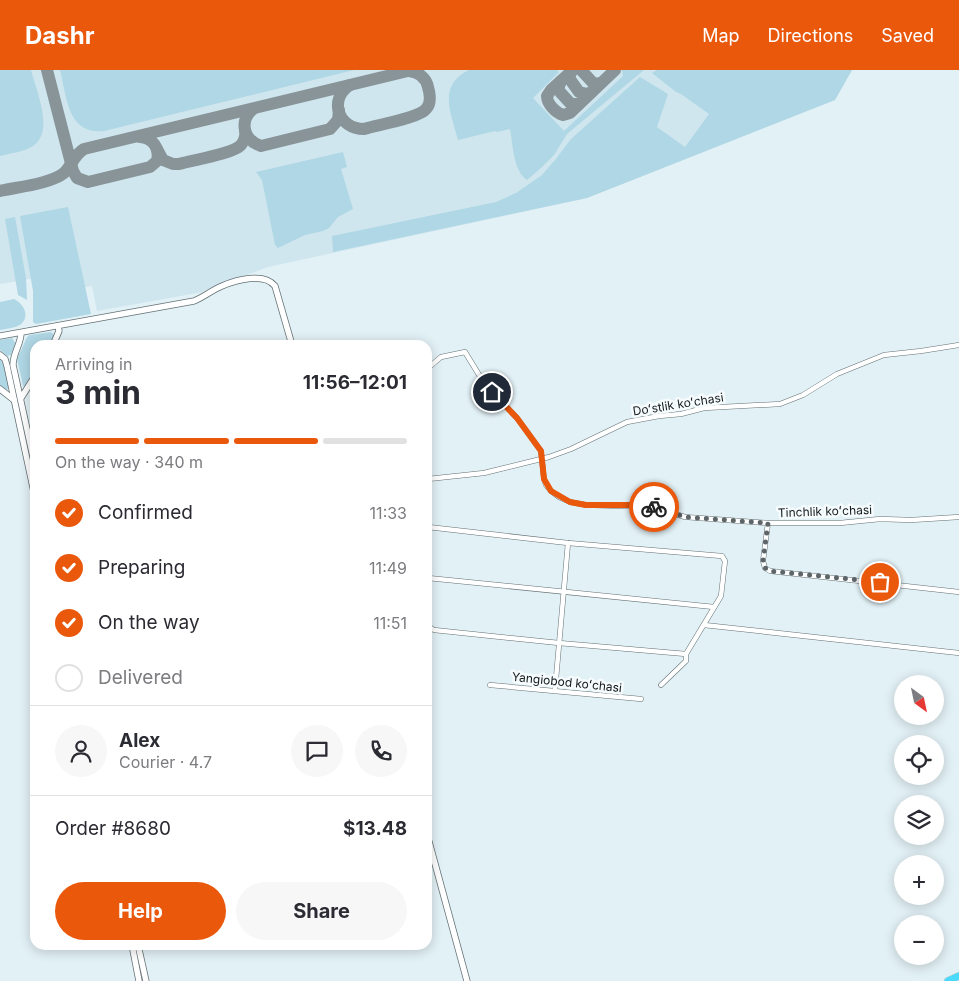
<!DOCTYPE html>
<html lang="en">
<head>
<meta charset="utf-8">
<style>
  :root { --surface:#fff; --page:#f7f7f7; --text:#2b2b33; --muted:#7c7c81; --line:#e1e1e2; --accent:#ea580c }
  body { margin:0; font-family:Inter,sans-serif; background:var(--page); color:var(--text); height:100vh; display:flex; flex-direction:column; font-size:19px; white-space:nowrap }
  * { box-sizing:border-box; margin:0 }
  p { font-size:16px; color:var(--muted) }
  .icon { flex:none; width:28px; height:28px; fill:none; stroke:currentColor; stroke-width:2; stroke-linecap:round; stroke-linejoin:round }
  .map { position:relative; flex:1; overflow:hidden }
  .sheet { position:absolute; left:30px; top:270px; width:402px; height:610px; display:flex; flex-direction:column; background:var(--surface); border-radius:15px; box-shadow:0 2px 12px #0003 }
  .sheet>* { flex:none }
  .needle { width:32px; rotate:147deg }
  .fabs { position:absolute; left:894px; top:605px; display:grid; gap:10px }
  .fabs a { display:grid; place-items:center; width:50px; height:50px; border-radius:50%; background:var(--surface); box-shadow:0 2px 12px #0003; font-size:25px }
  .pin { position:absolute; display:grid; place-items:center; width:42px; height:42px; color:#fff; margin:-21px; border:2px solid #fff; border-radius:50%; box-shadow:0 1px 5px #0007 }
  .courier { position:absolute; display:grid; place-items:center; width:50px; height:50px; margin:-25px; border:4px solid #ea580c; border-radius:50%; background:#fff; color:#222; box-shadow:0 1px 6px #0007 }
  .overview em { font-style:normal; font-weight:700 }
  .overview div { display:flex; flex-direction:column-reverse }
  .overview { display:flex; align-items:center; justify-content:space-between; height:85px; padding:0 25px }
  h1 { font-size:32px; font-weight:700; line-height:38px }
  .bar { display:grid; grid-template-columns:repeat(4,1fr); gap:8px 5px; align-content:center; height:60px; padding:0 25px }
  .bar i { height:6px; border-radius:4px; background:var(--line) }
  .bar .selected { background:var(--accent) }
  .bar p { grid-column:span 4 }
  .line { display:flex; align-items:center; gap:12px; padding:0 25px; border-top:1px solid var(--line) }
  .line div { flex:1 }
  .round { display:grid; place-items:center; flex:none; width:52px; height:52px; border-radius:26px; background:var(--page) }
  ol { padding:0 25px; list-style:none }
  li { display:flex; align-items:center; gap:15px; height:55px }
  li p { margin-inline-start:auto }
  li .icon { padding:5px; border-radius:50%; background:var(--accent); color:#fff; stroke-width:4 }
  li:last-child { color:var(--muted) }
  li i { width:28px; height:28px; border:2px solid var(--line); border-radius:50% }
  .button { display:flex; gap:10px; margin-top:auto; padding:10px 25px }
  .button a { flex:1; height:58px; border-radius:30px; background:var(--accent); color:#fff; font-size:20px; font-weight:700; line-height:58px; text-align:center }
  .button a+a { background:var(--page); color:var(--text) }
  header { display:flex; align-items:center; gap:30px; box-sizing:border-box; height:70px; padding:0 25px; background:var(--accent); color:#fff }
  header strong { font-size:24px }
  nav { display:flex; gap:28px; margin-inline-start:auto; font-size:18px }
  .map>svg:first-child { display:block }
  .built { fill:#cfe6ee }
  .green { fill:#b0d7e5 }
  .lines { fill:none; stroke-linecap:round; stroke-linejoin:round }
  .taxiway { stroke:#899498; stroke-width:12 }
  .minor-casing { stroke:#637074; stroke-width:5.5 }
  .tertiary-casing { stroke:#637074; stroke-width:7 }
  .trunk-casing { stroke:#cccdcd; stroke-width:8 }
  .minor { stroke:#fff; stroke-width:4.5 }
  .tertiary { stroke:#fff; stroke-width:5.5 }
  .trunk { stroke:#4adafe; stroke-width:7 }
  .done { stroke:#5d6568; stroke-width:5; stroke-dasharray:0 9 }
  .route { stroke:#ea580c; stroke-width:6 }
  .labels { text-anchor:middle; dominant-baseline:central; stroke-width:5; stroke-linejoin:round; paint-order:stroke }
  .street-label { font-size:12px; fill:#151a1c; stroke:#f6fcfe }
</style>
</head>
<body>
<header>
<strong>Dashr</strong>
<nav><a>Map</a><a>Directions</a><a>Saved</a></nav>
</header>
<div class="map">
<svg width="959" height="911" viewBox="0 0 959 911">
  <rect width="100%" height="100%" fill="#e2f1f6"/>
  <polygon class="built" points="0,0 852,0 835,30 587,128 268,197 203,221 203,222 97,241 92,216 51,222 36,208 0,214"/>
  <g class="green">
    <path d="M0,0h31c5,20 24,62 2,76 -9,6 -22,7 -33,10z"/>
    <path d="M60,0h294l-250,61c-37,4 -37,-34 -44,-61z"/>
    <path d="M469,0h88l2,2 -26,26 31,33 59,-55 -1,-6h22l-77,64 -13,21 -12,12 -15,13c-14,-9 -14,-36 -17,-51l-13,3 -2,-1 -37,9c-7,-27 -21,-55 11,-70z"/>
    <polygon points="657,0 852,0 835,30 587,128 333,182 332,166 496,132 516,123 542,105 555,90 571,69 640,7 668,24 657,57 685,77 709,44 681,24 676,22 652,3"/>
    <polygon points="343,82 347,97 341,99 353,139 338,147 329,158 323,161 305,165 278,178 275,175 262,110 256,102"/>
    <polygon points="68,137 91,244 36,254 33,252 33,221 20,146"/>
    <polygon points="15,147 26,208 27,230 18,225 5,149"/>
    <path d="M14,229c10,5 17,18 6,26 -6,3 -14,4 -20,5v-28z"/>
    <path d="M51,262l4,4 -4,9h-16c0,17 2,27 -9,41h-3l-6,-27 10,-22 3,-2z"/>
    <polygon points="12,268 16,274 11,285 7,286 0,280 0,270"/>
    <polygon points="0,289 4,295 9,315 8,319 6,320 0,317"/>
  </g>
  <g class="lines">
    <g class="taxiway">
      <path d="M47,0l26,101 4,7 11,4 62,-15 7,-6c3,-13 -4,-23 -17,-24"/>
      <path d="M573,0l-22,20 -4,6c0,8 9,17 16,19l7,-2 45,-43"/>
      <polyline points="581,0 594,14 601,13"/>
      <polyline points="571,2 569,8 579,22 587,24 591,22"/>
      <polyline points="561,11 558,19 560,22 571,34 579,34"/>
      <path d="M350,15c-22,14 -12,44 14,44 13,-4 55,-11 62,-20 6,-6 4,-15 2,-22 -2,-10 -10,-15 -19,-16"/>
      <path d="M253,39c-14,12 -10,31 8,37l69,-17 8,-9 1,-10"/>
      <path d="M157,79l6,11 10,4h6c13,-4 54,-10 62,-19 4,-5 5,-10 4,-15"/>
      <path d="M0,121c17,-4 50,-7 64,-18 8,-8 10,-18 20,-24l328,-79"/>
    </g>
    <g class="minor-casing">
      <g id="minor">
        <polyline points="428,298 441,287 465,282 484,313 517,348 541,381 544,409 546,415 551,421 559,427 570,432 586,435 652,437 685,447 768,453 840,453 880,449 911,450 959,447"/>
        <polyline points="428,409 484,403 549,387 571,379 627,352 659,346 681,344 704,338 780,334 803,325 837,304 884,285 921,281 959,275"/>
        <polyline points="768,453 763,491 765,498 770,501 959,522"/>
        <polyline points="428,457 568,473 722,486 725,491 721,526 686,584 559,573 434,560 428,556"/>
        <polyline points="428,508 714,537"/>
        <polyline points="704,555 959,583"/>
        <polyline points="490,615 641,629"/>
        <polyline points="661,615 686,591 686,584"/>
        <polyline points="555,620 568,473"/>
      </g>
    </g>
    <g class="tertiary-casing">
      <g id="tertiary">
        <path d="M21,263c0,11 -8,20 -8,32l22,101"/>
        <path d="M0,266l194,-35c10,-4 18,-11 28,-15 14,-6 42,-14 53,0l17,59"/>
        <polyline points="53,275 59,261 58,256"/>
        <polyline points="0,285 5,289 7,296 35,427"/>
        <polyline points="0,319 14,330"/>
        <polyline points="21,328 35,306"/>
        <polyline points="428,768 467,911"/>
        <polyline points="132,875 139,911"/>
        <polyline points="138,875 146,911"/>
      </g>
    </g>
    <g class="trunk-casing">
      <polyline id="trunk" points="948,911 959,906"/>
    </g>
    <use href="#minor" class="minor"/>
    <use href="#tertiary" class="tertiary"/>
    <use href="#trunk" class="trunk"/>
  </g>
  <g class="lines">
    <polyline class="done" points="654,437 685,447 768,453 763,491 765,498 770,501 880,512"/>
    <polyline class="route" points="492,322 517,348 541,381 544,409 551,421 570,432 586,435 632,435 654,437"/>
  </g>
  <g class="labels">
    <g class="street-label">
      <text transform="translate(678 334) rotate(-9)">Doʻstlik koʻchasi</text>
      <text transform="translate(825 441) rotate(-2)">Tinchlik koʻchasi</text>
      <text transform="translate(567 612) rotate(6)">Yangiobod koʻchasi</text>
    </g>
  </g>
</svg>
<div class="fabs">
<a><svg class="needle" viewBox="-14 -14 28 28"><path d="M0-13l5 13h-10z" fill="#e53935"/><path d="M0 13l5-13h-10z" fill="#7c7c81"/></svg></a>
<a><svg class="icon" aria-label="locate" viewBox="0 0 24 24"><circle cx="12" cy="12" r="6"/><path d="M12 2v4M12 18v4M2 12h4M18 12h4"/></svg></a>
<a><svg class="icon" aria-label="layers" viewBox="0 0 24 24"><path d="M12 4l9 5-9 5-9-5zM3 14l9 5 9-5"/></svg></a>
<a>+</a>
<a>−</a>
</div>
<div class="pin" style="left:880px;top:512px;background:#ea580c"><svg class="icon" aria-label="bag" viewBox="0 0 24 24"><path d="M5 8h14l-1 12H6zM9 8a3 3 0 0 1 6 0"/></svg></div>
<div class="pin" style="left:492px;top:322px;background:#1f2937"><svg class="icon" aria-label="home" viewBox="0 0 24 24"><path d="M3 11l9-7 9 7M6 9v11h12V9"/></svg></div>
<div class="courier" style="left:654px;top:437px"><svg class="icon" aria-label="bike" viewBox="0 0 24 24"><circle cx="6" cy="16" r="4"/><circle cx="18" cy="16" r="4"/><path d="M6 16l4-8h5l3 8M10 8l3 8H6M13 5h3"/></svg></div>
<section class="sheet">
<div class="overview"><div><h1>3 min</h1><p>Arriving in</p></div><em>11:56–12:01</em></div>
<div class="bar"><i class="selected"></i><i class="selected"></i><i class="selected"></i><i></i><p>On the way · 340 m</p></div>
<ol>
<li><svg class="icon" aria-label="check" viewBox="0 0 24 24"><path d="M5 12l5 5 9-10"/></svg>Confirmed<p>11:33</p></li>
<li><svg class="icon" aria-label="check" viewBox="0 0 24 24"><path d="M5 12l5 5 9-10"/></svg>Preparing<p>11:49</p></li>
<li><svg class="icon" aria-label="check" viewBox="0 0 24 24"><path d="M5 12l5 5 9-10"/></svg>On the way<p>11:51</p></li>
<li><i></i>Delivered</li>
</ol>
<div class="line" style="height:90px"><a class="round"><svg class="icon" aria-label="person" viewBox="0 0 24 24"><circle cx="12" cy="8" r="4"/><path d="M4 21q1-7 8-7t8 7"/></svg></a><div><b>Alex</b><p>Courier · 4.7</p></div><a class="round"><svg class="icon" aria-label="chat" viewBox="0 0 24 24"><path d="M4 5h16v11H9l-5 4z"/></svg></a><a class="round"><svg class="icon" aria-label="phone" viewBox="0 0 24 24"><path d="M5 4h4l2 5-3 2q2 4 5 5l2-3 5 2v4C11 20 4 13 5 4z"/></svg></a></div>
<div class="line" style="height:65px"><div>Order #8680</div><b>$13.48</b></div>
<div class="button"><a>Help</a><a>Share</a></div>
</section>
</div>
</body>
</html>
